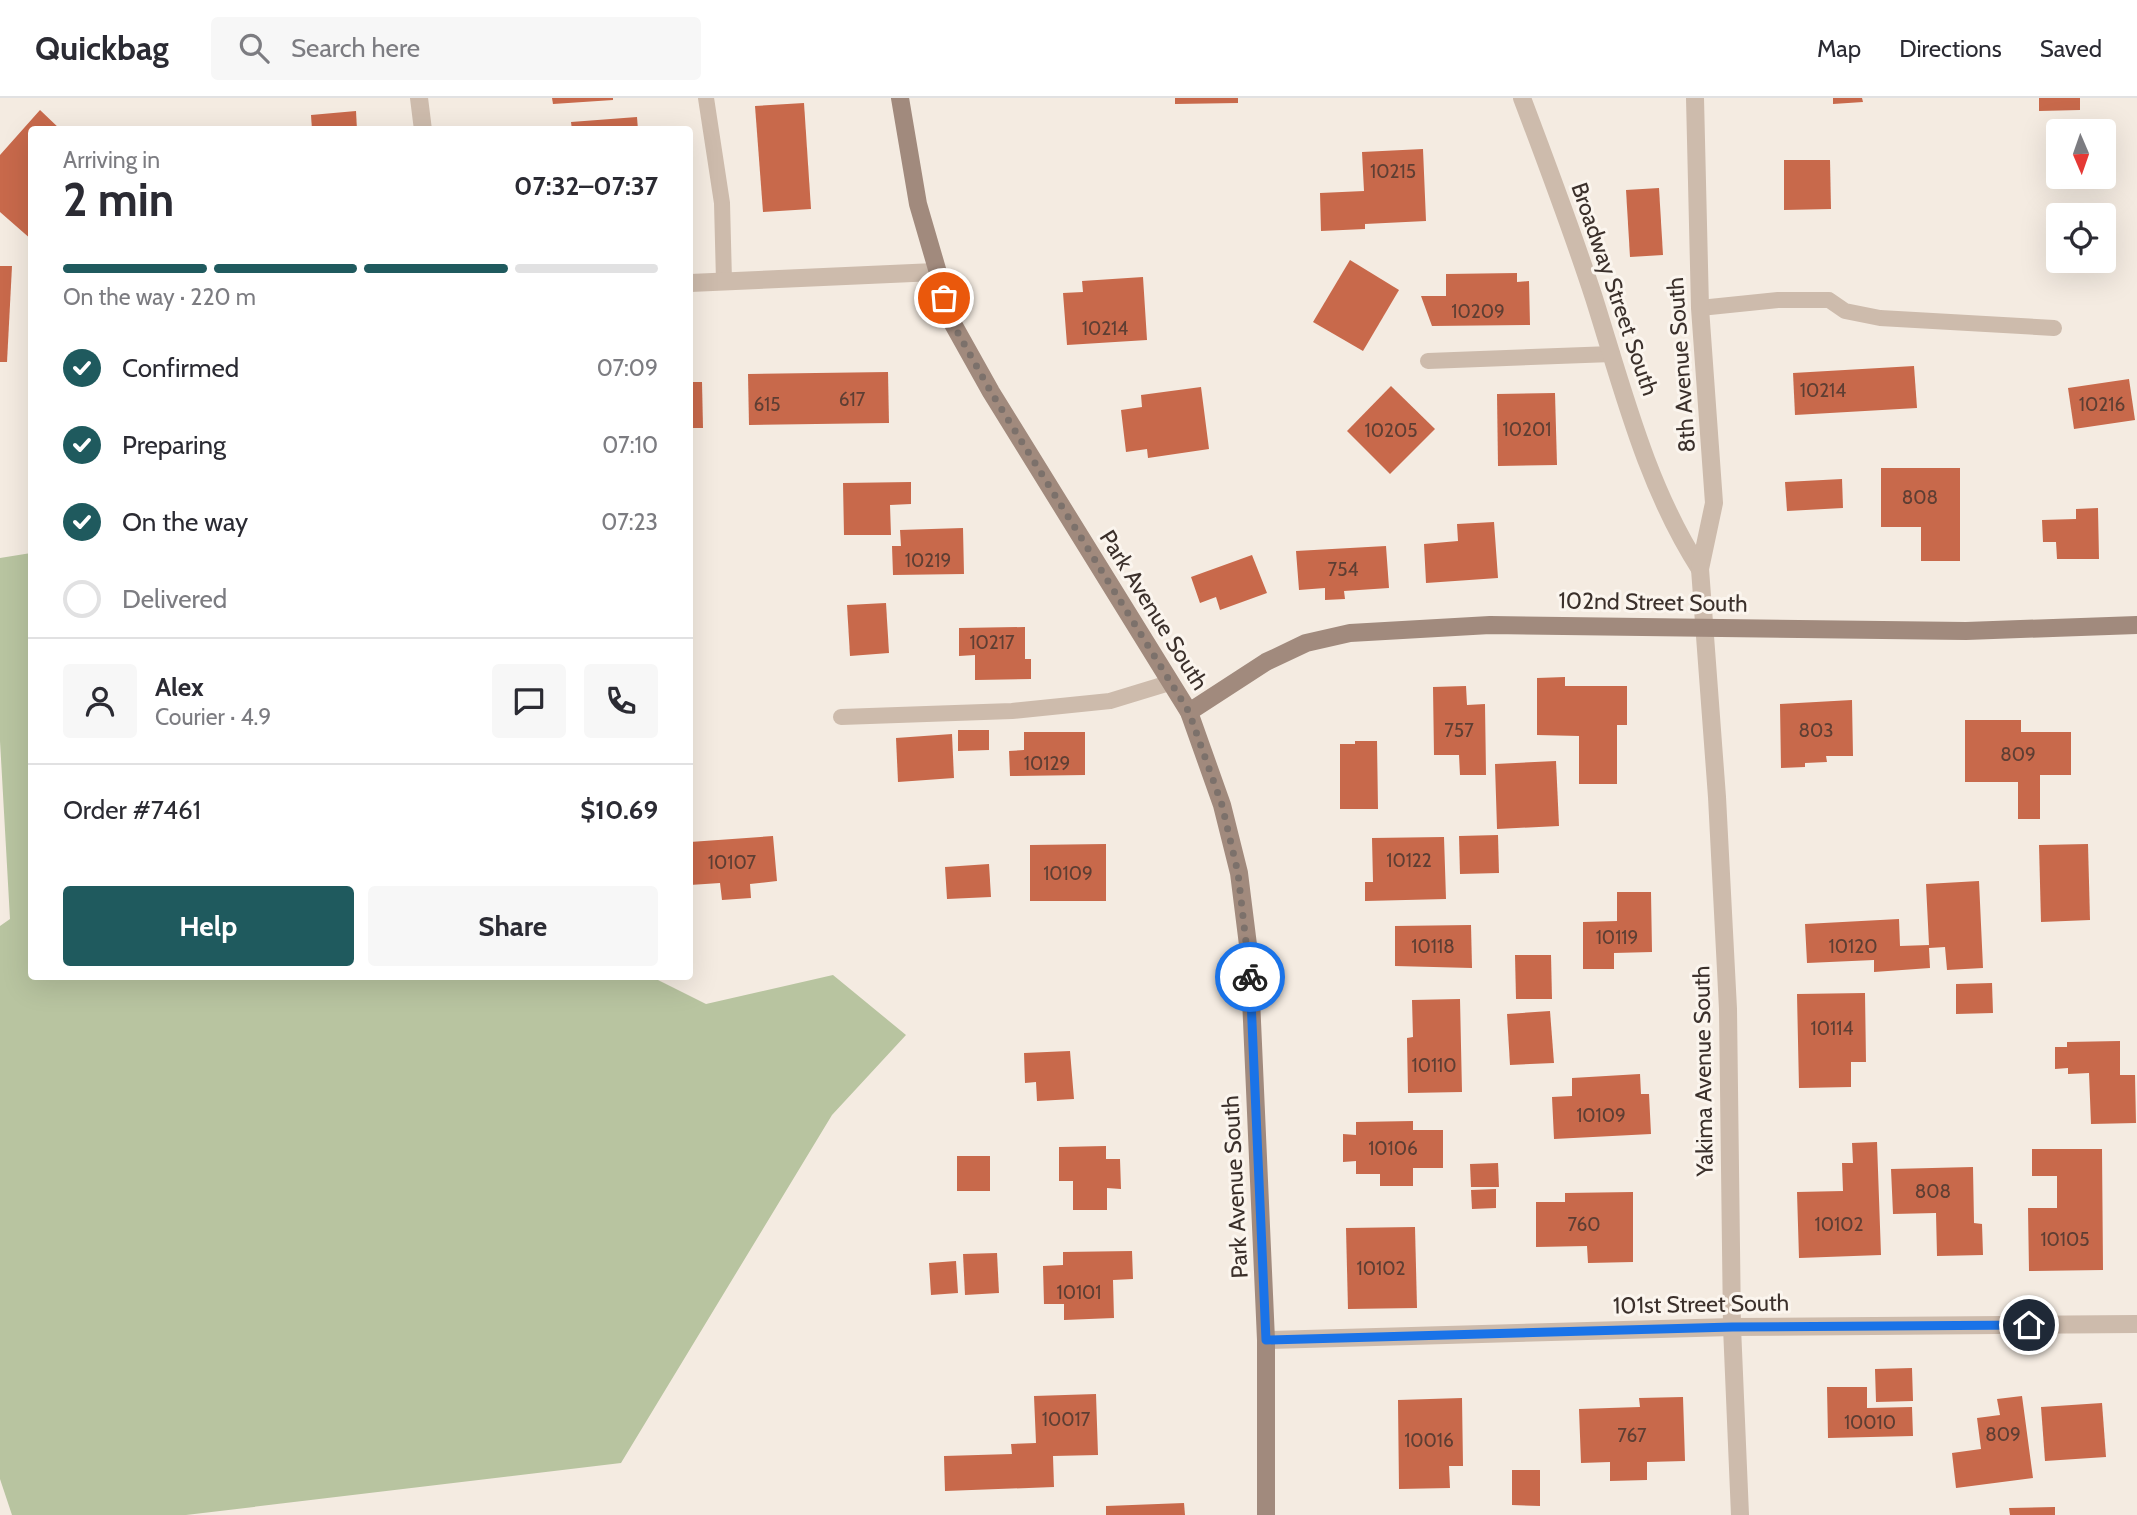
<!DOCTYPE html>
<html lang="en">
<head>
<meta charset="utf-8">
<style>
  :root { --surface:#fff; --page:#f7f7f7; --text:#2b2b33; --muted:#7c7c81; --line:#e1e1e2; --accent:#1f5a5e }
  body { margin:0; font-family:Cabin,sans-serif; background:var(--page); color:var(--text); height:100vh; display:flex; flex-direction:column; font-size:26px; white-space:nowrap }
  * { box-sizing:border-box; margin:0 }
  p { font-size:23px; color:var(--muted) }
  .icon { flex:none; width:38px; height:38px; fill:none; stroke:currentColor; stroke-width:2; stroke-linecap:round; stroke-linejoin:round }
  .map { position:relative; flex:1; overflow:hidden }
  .side { position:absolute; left:28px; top:28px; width:665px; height:854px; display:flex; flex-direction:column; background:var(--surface); border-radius:7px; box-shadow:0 7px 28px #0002 }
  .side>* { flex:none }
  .needle { width:46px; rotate:178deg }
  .fabs { position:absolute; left:2046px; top:21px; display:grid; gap:14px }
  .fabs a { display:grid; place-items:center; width:70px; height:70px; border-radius:7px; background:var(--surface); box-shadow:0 7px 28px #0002; font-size:35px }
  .pin { position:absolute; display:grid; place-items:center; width:60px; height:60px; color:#fff; margin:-30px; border:4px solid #fff; border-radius:50%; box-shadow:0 2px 7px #0007 }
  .courier { position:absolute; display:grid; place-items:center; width:70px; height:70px; margin:-35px; border:5px solid #1a73e8; border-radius:50%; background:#fff; color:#222; box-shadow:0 2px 9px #0007 }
  .summary em { font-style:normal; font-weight:800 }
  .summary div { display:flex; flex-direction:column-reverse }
  .summary { display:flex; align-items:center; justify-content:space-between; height:119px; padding:0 35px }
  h1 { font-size:46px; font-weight:800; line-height:52px }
  .bar { display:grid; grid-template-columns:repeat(4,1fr); gap:10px 7px; align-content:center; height:84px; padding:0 35px }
  .bar i { height:9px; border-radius:5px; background:var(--line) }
  .bar .active { background:var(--accent) }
  .bar p { grid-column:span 4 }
  .line { display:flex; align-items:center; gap:18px; padding:0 35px; border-top:2px solid var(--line) }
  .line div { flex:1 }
  .round { display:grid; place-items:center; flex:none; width:74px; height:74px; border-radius:7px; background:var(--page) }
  ol { padding:0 35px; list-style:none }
  li { display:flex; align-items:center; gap:21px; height:77px }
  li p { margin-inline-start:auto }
  li .icon { padding:7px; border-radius:50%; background:var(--accent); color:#fff; stroke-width:4 }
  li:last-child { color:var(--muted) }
  li i { width:38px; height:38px; border:4px solid var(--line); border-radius:50% }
  .action { display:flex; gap:14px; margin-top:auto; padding:14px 35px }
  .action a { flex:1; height:80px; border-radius:7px; background:var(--accent); color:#fff; font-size:28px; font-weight:800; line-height:80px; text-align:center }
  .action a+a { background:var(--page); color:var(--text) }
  header { display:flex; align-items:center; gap:42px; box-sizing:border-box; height:98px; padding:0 35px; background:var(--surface); border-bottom:2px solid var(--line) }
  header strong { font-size:33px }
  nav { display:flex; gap:38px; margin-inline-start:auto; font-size:24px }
  .search { width:490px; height:63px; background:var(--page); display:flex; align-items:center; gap:18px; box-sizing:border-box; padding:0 24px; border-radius:7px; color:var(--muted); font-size:26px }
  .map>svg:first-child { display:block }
  .green { fill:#b8c4a0 }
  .building { fill:#c8694b }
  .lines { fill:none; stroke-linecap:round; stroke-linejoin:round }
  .lane { stroke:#cdbbac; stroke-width:16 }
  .street { stroke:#cdbbac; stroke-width:18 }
  .secondary { stroke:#a18a7d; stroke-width:18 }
  .done { stroke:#7c716b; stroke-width:7; stroke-dasharray:0 12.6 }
  .route { stroke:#1a73e8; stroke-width:9 }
  .labels { text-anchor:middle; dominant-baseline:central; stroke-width:6; stroke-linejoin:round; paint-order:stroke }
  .number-label { font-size:19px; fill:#5e3e33 }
  .street-label { font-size:23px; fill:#3b302b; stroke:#fbf5ee }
</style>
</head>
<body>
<header>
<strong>Quickbag</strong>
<div class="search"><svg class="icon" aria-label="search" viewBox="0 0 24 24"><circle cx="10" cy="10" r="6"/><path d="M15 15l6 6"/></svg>Search here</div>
<nav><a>Map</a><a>Directions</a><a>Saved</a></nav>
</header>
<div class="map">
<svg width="2137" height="1417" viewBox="0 0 2137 1417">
  <rect width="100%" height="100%" fill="#f4ebe1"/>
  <polygon class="green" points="31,455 32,878 650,878 706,906 833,877 906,937 832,1017 621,1365 186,1417 12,1417 0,1381 0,828 10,821 0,643 0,460"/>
  <g class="building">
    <polygon points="552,0 613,0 613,2 553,6"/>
    <polygon points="1175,0 1238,0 1238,5 1175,6"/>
    <polygon points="1833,0 1862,0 1863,4 1833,6"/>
    <polygon points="2039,0 2080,0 2080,12 2039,13"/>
    <polygon points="804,5 811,111 763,114 755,8"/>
    <polygon points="40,12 61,32 32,32 32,142 0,114 0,57"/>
    <polygon points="356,13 357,32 312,32 311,17"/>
    <polygon points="637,19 638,32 572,32 571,24"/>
    <polygon points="1423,51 1426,123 1365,126 1365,131 1321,133 1320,95 1364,93 1362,54"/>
    <polygon points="1784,62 1830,62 1831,111 1784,112"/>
    <polygon points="1659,90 1663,157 1630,159 1626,92"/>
    <polygon points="1350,162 1399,192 1363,253 1313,224"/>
    <polygon points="0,168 12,168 7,264 0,264"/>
    <polygon points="1517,175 1517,184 1529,183 1530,227 1432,228 1421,198 1446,198 1446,176"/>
    <polygon points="1143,179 1147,242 1067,247 1063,195 1083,194 1082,183"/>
    <polygon points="1914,268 1917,310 1795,317 1793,275"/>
    <polygon points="888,274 889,325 749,327 748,276"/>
    <polygon points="2129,281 2135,322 2074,331 2068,290"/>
    <polygon points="690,284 702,284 703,330 690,330"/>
    <polygon points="1391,288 1435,331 1390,376 1347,333"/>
    <polygon points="1201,289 1209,351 1148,360 1147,351 1126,354 1121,312 1142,309 1141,297"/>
    <polygon points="1555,295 1557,367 1498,368 1497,296"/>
    <polygon points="1881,370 1960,370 1960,463 1921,463 1921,429 1881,429"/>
    <polygon points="1842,381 1843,410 1787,413 1785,384"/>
    <polygon points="911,384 911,406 890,407 891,437 844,437 843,385"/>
    <polygon points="2098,410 2099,461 2057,461 2056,444 2043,444 2042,422 2076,421 2076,411"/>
    <polygon points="1494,424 1498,480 1426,485 1424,446 1458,443 1457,426"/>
    <polygon points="963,430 964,476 893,477 892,448 901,448 900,432"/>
    <polygon points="1386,448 1389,490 1344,493 1345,501 1325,502 1325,490 1299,492 1296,453"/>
    <polygon points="1252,457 1267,495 1220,512 1216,499 1200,505 1191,479"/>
    <polygon points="886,505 889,555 850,558 847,507"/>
    <polygon points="1025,529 1025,561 1031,561 1031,581 975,582 975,557 959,558 959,530"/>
    <polygon points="1565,579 1565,588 1627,588 1627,627 1617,627 1617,686 1579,686 1579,638 1537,637 1537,580"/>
    <polygon points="1466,588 1467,607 1485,606 1486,677 1460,677 1459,657 1434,657 1433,589"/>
    <polygon points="1852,602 1853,658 1826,658 1827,664 1805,665 1805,669 1781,670 1780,606"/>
    <polygon points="1965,622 2021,622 2021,634 2071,634 2071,677 2040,677 2040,721 2018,721 2018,684 1965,684"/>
    <polygon points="958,632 989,632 989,652 958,653"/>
    <polygon points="1024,634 1085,634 1085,677 1010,678 1009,653 1024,652"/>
    <polygon points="952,636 954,680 898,684 896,640"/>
    <polygon points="1355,643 1377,643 1378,711 1340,711 1340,646 1355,646"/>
    <polygon points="1556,663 1559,728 1497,731 1495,666"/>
    <polygon points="1498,737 1499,775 1460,776 1459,738"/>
    <polygon points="773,738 777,783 750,786 751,800 722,802 720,785 690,787 690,744"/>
    <polygon points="1444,739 1446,801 1365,803 1365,784 1373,784 1372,740"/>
    <polygon points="1106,746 1106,803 1030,803 1030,747"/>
    <polygon points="2088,746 2090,822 2041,824 2039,747"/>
    <polygon points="989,766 991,799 947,801 945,769"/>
    <polygon points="1979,783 1983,870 1947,872 1945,849 1929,850 1930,870 1874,874 1874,862 1807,865 1805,826 1899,821 1900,848 1929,847 1926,786"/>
    <polygon points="1617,794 1651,794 1652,854 1614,855 1614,871 1583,871 1583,824 1617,823"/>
    <polygon points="1471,827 1472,870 1395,868 1395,828"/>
    <polygon points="1515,857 1551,857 1552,901 1516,901"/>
    <polygon points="1992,885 1993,915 1956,916 1956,886"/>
    <polygon points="1865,895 1866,964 1851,964 1851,989 1799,990 1797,896"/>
    <polygon points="1460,901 1462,994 1408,995 1407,940 1413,939 1412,902"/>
    <polygon points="1550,913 1554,965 1510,967 1507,916"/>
    <polygon points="2120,943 2120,977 2135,977 2136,1025 2091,1026 2089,975 2068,976 2068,970 2055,971 2055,949 2067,949 2067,944"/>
    <polygon points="1070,953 1074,1001 1037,1003 1036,984 1025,985 1024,955"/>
    <polygon points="1640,976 1641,996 1649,996 1651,1036 1554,1041 1552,999 1572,998 1572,980"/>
    <polygon points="1413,1023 1413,1032 1443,1032 1443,1070 1413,1070 1413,1088 1380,1088 1380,1076 1356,1076 1356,1063 1343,1064 1343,1036 1356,1037 1356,1024"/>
    <polygon points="1877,1044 1881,1157 1799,1160 1797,1094 1843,1093 1842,1065 1853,1065 1852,1045"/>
    <polygon points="1106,1048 1106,1061 1120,1061 1121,1091 1107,1090 1107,1112 1073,1112 1073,1083 1059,1083 1059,1049"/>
    <polygon points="2032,1051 2102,1051 2103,1172 2029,1173 2028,1110 2057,1110 2057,1078 2032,1078"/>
    <rect x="957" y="1058" width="33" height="35"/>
    <polygon points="1498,1065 1499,1089 1471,1089 1470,1066"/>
    <polygon points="1973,1069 1974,1125 1982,1126 1983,1157 1937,1158 1936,1115 1893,1116 1891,1071"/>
    <polygon points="1496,1091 1496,1110 1472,1111 1471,1092"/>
    <polygon points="1633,1094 1633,1164 1588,1165 1587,1148 1536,1149 1536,1104 1565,1104 1565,1095"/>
    <polygon points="1415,1129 1417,1210 1348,1211 1346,1130"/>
    <polygon points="1132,1153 1133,1181 1113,1182 1114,1220 1064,1222 1064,1206 1044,1206 1043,1168 1063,1167 1063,1154"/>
    <polygon points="997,1155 999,1195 965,1197 963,1156"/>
    <polygon points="956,1163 958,1195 931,1197 929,1165"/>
    <polygon points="1912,1270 1913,1303 1876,1304 1875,1271"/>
    <polygon points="1827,1289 1867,1289 1867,1310 1912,1309 1913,1338 1828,1340"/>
    <polygon points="1096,1296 1098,1357 1053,1358 1054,1389 945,1393 944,1358 1012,1356 1011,1346 1036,1345 1034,1298"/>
    <polygon points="2022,1298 2033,1380 1956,1390 1952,1355 1981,1351 1977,1320 2000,1317 1997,1301"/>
    <polygon points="1683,1299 1685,1363 1647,1364 1647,1382 1610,1383 1610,1364 1581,1365 1579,1311 1640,1309 1639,1300"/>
    <polygon points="1462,1300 1463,1368 1449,1368 1450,1390 1399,1391 1398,1302"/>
    <polygon points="2102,1305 2106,1359 2045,1363 2041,1309"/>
    <polygon points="1512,1372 1540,1372 1540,1408 1512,1407"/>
    <polygon points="1184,1405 1185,1417 1106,1417 1106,1408"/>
    <polygon points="2055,1409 2055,1417 2010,1417 2009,1410"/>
  </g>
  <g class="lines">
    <g class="lane">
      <polyline points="706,0 722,105 724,183"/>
      <polyline points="1700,210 1778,202 1829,202 1845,213 1880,220 2054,230"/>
      <polyline points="1428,263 1612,256"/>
      <polyline points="841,619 1012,613 1110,603 1169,585"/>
    </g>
    <g class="street">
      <polyline points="419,0 423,32"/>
      <path d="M1522,0c25,66 50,132 72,200 29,92 53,189 106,271"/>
      <polyline points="1695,0 1700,210 1714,405 1700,471 1717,699 1728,911 1732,1229 1740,1417"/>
      <polyline points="690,185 935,174"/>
      <polyline points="1266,1242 1732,1229 2137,1226"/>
    </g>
    <g class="secondary">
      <polyline points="900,0 918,106 953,226 991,294 1189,614 1222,707 1239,775 1249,855 1266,1242 1266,1417"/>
      <polyline points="1189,614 1266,564 1306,545 1350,535 1490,527 1966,533 2137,527"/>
    </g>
  </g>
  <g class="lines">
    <polyline class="done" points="944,200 953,226 991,294 1189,614 1222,707 1238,775 1250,879"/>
    <polyline class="route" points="1250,879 1266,1242 1732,1229 2029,1227"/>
  </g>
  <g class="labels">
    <g class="number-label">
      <text x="1393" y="73">10215</text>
      <text x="1478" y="213">10209</text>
      <text x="1105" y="230">10214</text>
      <text x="1823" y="292">10214</text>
      <text x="852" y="301">617</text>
      <text x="767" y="306">615</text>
      <text x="2102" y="306">10216</text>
      <text x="1527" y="331">10201</text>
      <text x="1391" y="332">10205</text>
      <text x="1920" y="399">808</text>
      <text x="928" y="462">10219</text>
      <text x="1343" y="471">754</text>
      <text x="992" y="544">10217</text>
      <text x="1459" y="632">757</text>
      <text x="1816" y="632">803</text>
      <text x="2018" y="656">809</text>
      <text x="1047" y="665">10129</text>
      <text x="1409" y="762">10122</text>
      <text x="732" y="764">10107</text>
      <text x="1068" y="775">10109</text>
      <text x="1617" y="839">10119</text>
      <text x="1433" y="848">10118</text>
      <text x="1853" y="848">10120</text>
      <text x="1832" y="930">10114</text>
      <text x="1434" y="967">10110</text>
      <text x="1601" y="1017">10109</text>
      <text x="1393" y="1050">10106</text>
      <text x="1933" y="1093">808</text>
      <text x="1584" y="1126">760</text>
      <text x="1839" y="1126">10102</text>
      <text x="2065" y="1141">10105</text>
      <text x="1381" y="1170">10102</text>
      <text x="1079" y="1194">10101</text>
      <text x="1066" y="1321">10017</text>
      <text x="1870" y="1324">10010</text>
      <text x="2003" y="1336">809</text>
      <text x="1632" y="1337">767</text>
      <text x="1429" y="1342">10016</text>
    </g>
    <g class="street-label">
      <text transform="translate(1615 191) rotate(71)">Broadway Street South</text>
      <text transform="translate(1681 267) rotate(-94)">8th Avenue South</text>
      <text transform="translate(1653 504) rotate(1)">102nd Street South</text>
      <text transform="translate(1154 512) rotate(58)">Park Avenue South</text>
      <text transform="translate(1703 973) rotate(-91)">Yakima Avenue South</text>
      <text transform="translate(1235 1089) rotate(-93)">Park Avenue South</text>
      <text transform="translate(1701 1206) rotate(-1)">101st Street South</text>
    </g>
  </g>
</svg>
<div class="fabs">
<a><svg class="needle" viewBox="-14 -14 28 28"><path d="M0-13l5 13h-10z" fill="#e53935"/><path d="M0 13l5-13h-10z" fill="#7c7c81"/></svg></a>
<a><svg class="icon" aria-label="locate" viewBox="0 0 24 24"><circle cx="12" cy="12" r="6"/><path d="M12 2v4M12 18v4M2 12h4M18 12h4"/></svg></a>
</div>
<div class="pin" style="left:944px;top:200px;background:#ea580c"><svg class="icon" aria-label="bag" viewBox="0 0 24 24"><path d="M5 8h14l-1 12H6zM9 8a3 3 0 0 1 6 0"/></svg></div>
<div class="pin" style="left:2029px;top:1227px;background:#1f2937"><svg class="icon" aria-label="home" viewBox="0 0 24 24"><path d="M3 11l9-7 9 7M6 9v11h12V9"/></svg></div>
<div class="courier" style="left:1250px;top:879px"><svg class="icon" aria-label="bike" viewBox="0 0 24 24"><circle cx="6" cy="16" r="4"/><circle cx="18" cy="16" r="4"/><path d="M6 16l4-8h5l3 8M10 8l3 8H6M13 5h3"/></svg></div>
<section class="side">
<div class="summary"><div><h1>2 min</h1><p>Arriving in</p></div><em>07:32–07:37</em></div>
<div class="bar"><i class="active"></i><i class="active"></i><i class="active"></i><i></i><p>On the way · 220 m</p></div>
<ol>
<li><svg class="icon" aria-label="check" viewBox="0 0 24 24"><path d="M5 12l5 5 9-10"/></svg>Confirmed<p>07:09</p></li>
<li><svg class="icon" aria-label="check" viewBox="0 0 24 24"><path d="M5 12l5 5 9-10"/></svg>Preparing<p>07:10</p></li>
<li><svg class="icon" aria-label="check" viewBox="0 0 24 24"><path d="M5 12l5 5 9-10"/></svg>On the way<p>07:23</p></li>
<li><i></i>Delivered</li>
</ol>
<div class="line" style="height:126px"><a class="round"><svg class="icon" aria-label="person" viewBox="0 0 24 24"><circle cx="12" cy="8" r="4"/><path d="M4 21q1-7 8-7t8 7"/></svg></a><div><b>Alex</b><p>Courier · 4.9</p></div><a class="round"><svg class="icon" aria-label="chat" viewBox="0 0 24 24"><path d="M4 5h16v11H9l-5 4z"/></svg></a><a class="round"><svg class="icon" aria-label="phone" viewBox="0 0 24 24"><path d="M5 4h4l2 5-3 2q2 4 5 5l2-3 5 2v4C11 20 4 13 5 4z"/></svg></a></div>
<div class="line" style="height:91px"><div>Order #7461</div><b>$10.69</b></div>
<div class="action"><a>Help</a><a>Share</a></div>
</section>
</div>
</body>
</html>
